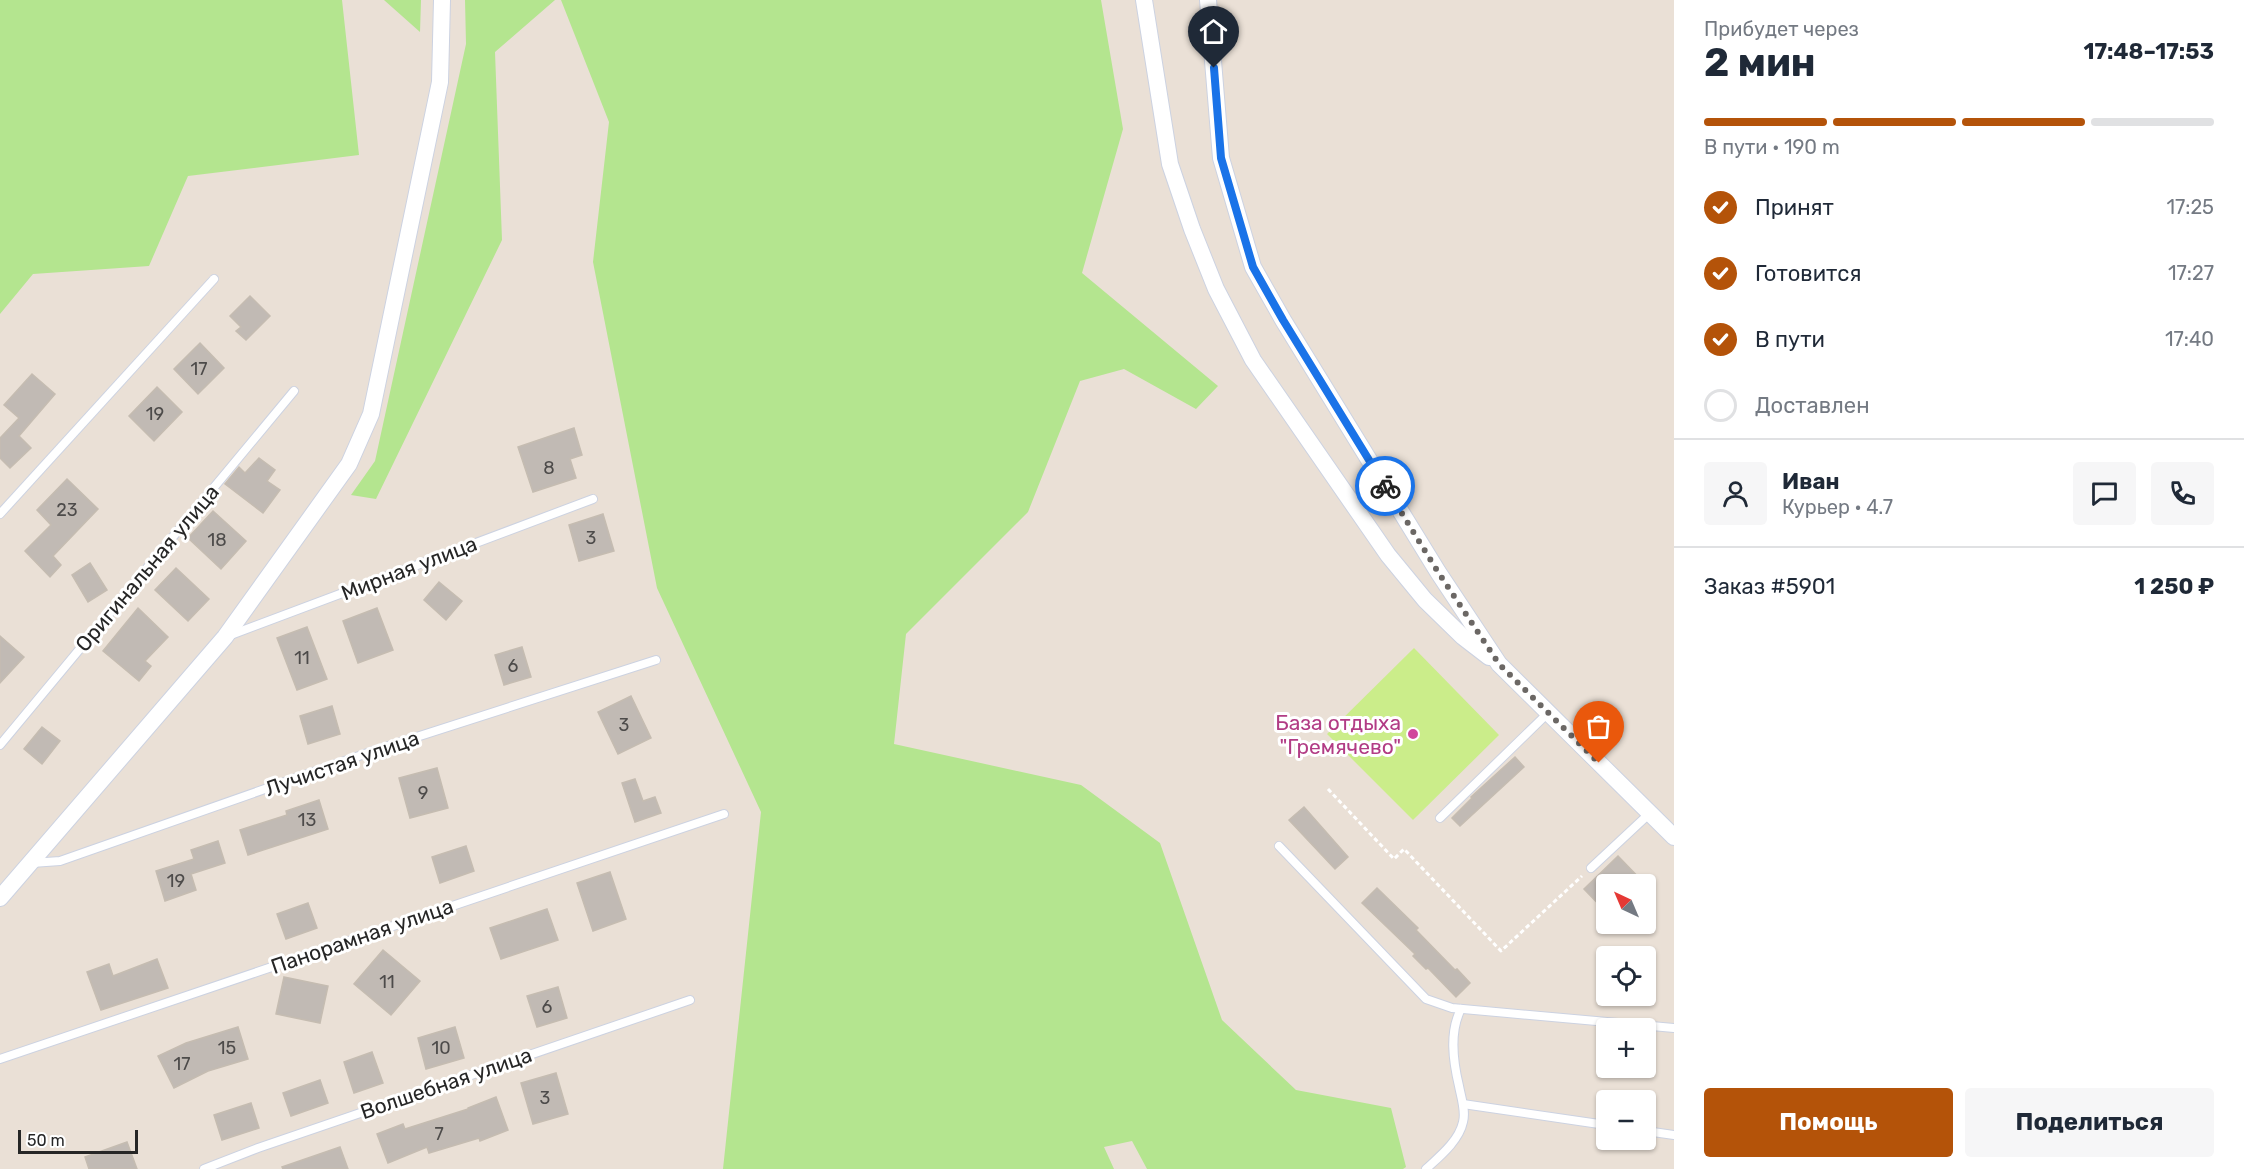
<!DOCTYPE html>
<html lang="ru">
<head>
<meta charset="utf-8">
<style>
  :root { --surface:#fff; --page:#f6f6f7; --text:#1f2937; --muted:#747a83; --line:#e0e1e3; --accent:#b45309 }
  body { margin:0; font-family:Rubik,sans-serif; background:var(--page); color:var(--text); height:100vh; display:flex; flex-direction:column; font-size:22px; white-space:nowrap }
  * { box-sizing:border-box; margin:0 }
  p { font-size:20px; color:var(--muted) }
  .icon { flex:none; width:33px; height:33px; fill:none; stroke:currentColor; stroke-width:2; stroke-linecap:round; stroke-linejoin:round }
  .map { position:relative; flex:1; overflow:hidden }
  .panel { display:flex; flex-direction:column; background:var(--surface); width:570px }
  .panel>* { flex:none }
  .needle { width:39px; rotate:316deg }
  .buttons { position:absolute; left:1596px; top:874px; display:grid; gap:12px }
  .buttons a { display:grid; place-items:center; width:60px; height:60px; border-radius:6px; background:var(--surface); box-shadow:0 2px 4px #0004; font-size:30px }
  .scale { position:absolute; left:18px; bottom:15px; width:120px; box-sizing:border-box; padding-left:6px; border:3px solid #262626; border-top:0; font-size:16px; line-height:21px; white-space:nowrap; color:#262626; -webkit-text-stroke:4px #fff; paint-order:stroke }
  .pin { position:absolute; display:grid; place-items:center; width:51px; height:51px; color:#fff; margin:-62px -26px; border-radius:50% 50% 50% 0; rotate:-45deg; box-shadow:0 0 6px #0007 }
  .pin .icon { rotate:45deg }
  .courier { position:absolute; display:grid; place-items:center; width:60px; height:60px; margin:-30px; border:4px solid #1a73e8; border-radius:50%; background:#fff; color:#222; box-shadow:0 2px 8px #0007 }
  .head em { font-style:normal; font-weight:700 }
  .head div { display:flex; flex-direction:column-reverse }
  .head { display:flex; align-items:center; justify-content:space-between; height:102px; padding:0 30px }
  h1 { font-size:39px; font-weight:700; line-height:45px }
  .bar { display:grid; grid-template-columns:repeat(4,1fr); gap:9px 6px; align-content:center; height:72px; padding:0 30px }
  .bar i { height:8px; border-radius:4px; background:var(--line) }
  .bar .on { background:var(--accent) }
  .bar p { grid-column:span 4 }
  .line { display:flex; align-items:center; gap:15px; padding:0 30px; border-top:2px solid var(--line) }
  .line div { flex:1 }
  .round { display:grid; place-items:center; flex:none; width:63px; height:63px; border-radius:6px; background:var(--page) }
  ol { padding:0 30px; list-style:none }
  li { display:flex; align-items:center; gap:18px; height:66px }
  li p { margin-inline-start:auto }
  li .icon { padding:6px; border-radius:50%; background:var(--accent); color:#fff; stroke-width:4 }
  li:last-child { color:var(--muted) }
  li i { width:33px; height:33px; border:3px solid var(--line); border-radius:50% }
  .action { display:flex; gap:12px; margin-top:auto; padding:12px 30px }
  .action a { flex:1; height:69px; border-radius:6px; background:var(--accent); color:#fff; font-size:24px; font-weight:700; line-height:69px; text-align:center }
  .action a+a { background:var(--page); color:var(--text) }
  main { display:flex; flex:1; min-height:0 }
  .map>svg:first-child { display:block }
  .green { fill:#b4e58f }
  .pitch { fill:#cbed8a }
  .building { fill:#c1bab4; stroke:#c5bcb1; stroke-width:1.5 }
  .lines { fill:none; stroke-linecap:round; stroke-linejoin:round }
  .lane-casing { stroke:#ccd2e1; stroke-width:10 }
  .street-casing { stroke:#ccd2e1; stroke-width:18 }
  .path { stroke:#fff; stroke-width:3; stroke-dasharray:4.5 3; stroke-linecap:butt }
  .lane { stroke:#fff; stroke-width:8 }
  .street { stroke:#fff; stroke-width:16 }
  .done { stroke:#6b6764; stroke-width:6; stroke-dasharray:0 10.8 }
  .route { stroke:#1a73e8; stroke-width:8 }
  .hotel-dot { fill:#d1479c; stroke:#fff; stroke-width:2 }
  .labels { text-anchor:middle; dominant-baseline:central; stroke-width:6; stroke-linejoin:round; paint-order:stroke }
  .number-label { font-size:18px; fill:#4d4b4a }
  .street-label { font-size:21px; fill:#262626; stroke:#fff }
  .hotel-label { font-size:21px; fill:#b23c85; stroke:#fff; text-anchor:end }
</style>
</head>
<body>
<main>
<div class="map">
<svg width="1674" height="1169" viewBox="0 0 1674 1169">
  <rect width="100%" height="100%" fill="#eae0d6"/>
  <g class="green">
    <polygon points="0,0 342,0 359,155 188,176 149,266 33,274 0,314"/>
    <polygon points="384,0 421,0 420,32"/>
    <polygon points="465,0 555,0 495,52 502,240 376,499 351,495 375,461 466,44"/>
    <polygon points="561,0 1101,0 1123,129 1082,273 1218,386 1196,409 1124,369 1080,381 1028,512 906,634 894,744 1081,785 1160,843 1222,1020 1296,1090 1391,1108 1406,1167 1403,1169 1147,1169 1132,1141 1104,1147 1114,1169 723,1169 761,812 657,588 593,262 609,122"/>
  </g>
  <polygon class="pitch" points="1414,648 1499,735 1413,820 1327,734"/>
  <g class="building">
    <polygon points="250,296 270,316 246,340 236,331 241,327 230,316"/>
    <polygon points="200,343 224,368 198,394 174,369"/>
    <polygon points="32,374 55,394 19,436 31,448 10,468 0,458 0,438 19,418 4,405"/>
    <polygon points="157,387 182,412 154,441 129,416"/>
    <polygon points="574,428 582,455 570,459 576,478 533,492 518,447"/>
    <polygon points="259,458 275,470 267,481 280,490 263,513 225,484 239,467 245,473"/>
    <polygon points="67,479 98,509 53,556 61,565 50,577 25,551 51,525 37,510"/>
    <polygon points="213,511 246,541 221,569 188,538"/>
    <polygon points="603,514 614,551 579,561 569,525"/>
    <polygon points="90,563 107,590 88,602 72,575"/>
    <polygon points="176,568 209,599 188,621 155,590"/>
    <polygon points="439,582 462,601 446,620 424,600"/>
    <polygon points="138,608 168,637 145,661 151,666 139,681 103,651"/>
    <polygon points="377,608 393,650 358,663 343,621"/>
    <polygon points="307,627 327,679 297,690 277,638"/>
    <polygon points="0,636 24,657 0,683"/>
    <polygon points="522,647 531,677 504,685 495,655"/>
    <polygon points="631,696 651,738 618,754 598,712"/>
    <polygon points="332,706 340,734 308,744 300,716"/>
    <polygon points="42,727 60,741 42,764 24,749"/>
    <polygon points="1515,757 1524,767 1460,826 1452,818 1472,798 1471,797"/>
    <polygon points="437,768 448,808 410,818 399,778"/>
    <polygon points="635,779 643,801 655,797 661,813 635,822 622,783"/>
    <polygon points="319,800 328,829 248,855 240,830 287,815 286,811"/>
    <polygon points="1304,807 1348,857 1335,869 1289,820"/>
    <polygon points="218,841 225,863 191,874 196,890 165,901 156,871 194,859 191,850"/>
    <polygon points="466,846 474,871 440,883 432,857"/>
    <polygon points="1618,856 1646,885 1606,885 1606,912 1584,889"/>
    <polygon points="610,872 626,919 593,931 577,883"/>
    <polygon points="1377,888 1418,928 1416,930 1455,970 1457,969 1470,983 1456,997 1428,968 1426,969 1413,956 1415,954 1362,903"/>
    <polygon points="308,903 317,928 286,939 277,914"/>
    <polygon points="547,909 558,940 501,959 490,928"/>
    <polygon points="383,950 420,981 391,1015 354,984"/>
    <polygon points="157,959 168,988 101,1010 87,972 109,964 113,976"/>
    <polygon points="284,977 328,986 320,1023 276,1014"/>
    <polygon points="558,987 567,1018 537,1027 527,996"/>
    <polygon points="238,1027 248,1059 208,1071 174,1088 158,1056 186,1043"/>
    <polygon points="455,1027 464,1058 426,1069 418,1038"/>
    <polygon points="372,1052 383,1083 354,1093 344,1062"/>
    <polygon points="556,1073 568,1114 533,1124 521,1083"/>
    <polygon points="320,1080 328,1103 291,1116 283,1093"/>
    <polygon points="496,1097 508,1130 480,1141 479,1138 429,1153 427,1147 388,1163 377,1134 403,1124 405,1129 468,1109 468,1108"/>
    <polygon points="251,1103 259,1128 222,1140 214,1115"/>
    <polygon points="127,1142 137,1169 89,1169 85,1157"/>
    <polygon points="340,1147 348,1169 283,1169 282,1167"/>
  </g>
  <g class="lines">
    <g class="lane-casing">
      <g id="lane">
        <polyline points="0,514 214,279"/>
        <polyline points="228,636 593,499"/>
        <polyline points="0,745 294,391"/>
        <polyline points="1440,818 1548,713"/>
        <polyline points="1279,846 1426,999 1452,1008 1674,1028"/>
        <polyline points="32,863 60,861 376,750 656,660"/>
        <polyline points="1591,868 1650,813"/>
        <polyline points="0,1059 724,814"/>
        <polyline points="1463,1104 1606,1125"/>
        <polyline points="1646,1131 1674,1135"/>
        <polyline points="204,1169 258,1148 690,1000"/>
        <path d="M1426,1169c13,-12 33,-28 37,-47 3,-11 -2,-25 -4,-36 -6,-25 -10,-54 2,-77"/>
      </g>
    </g>
    <g class="street-casing">
      <g id="street">
        <polyline points="1144,0 1170,164 1192,229 1216,289 1253,360 1388,555 1425,600 1463,637 1489,657"/>
        <polyline points="1208,0 1221,158 1253,267 1283,320 1438,572 1499,664 1674,837"/>
        <polyline points="0,898 225,637 349,464 371,414 440,82 442,0"/>
      </g>
    </g>
    <polyline class="path" points="1328,789 1394,859 1404,849 1501,951 1582,876"/>
    <use href="#lane" class="lane"/>
    <use href="#street" class="street"/>
  </g>
  <g class="lines">
    <polyline class="done" points="1385,486 1438,572 1499,664 1599,763"/>
    <polyline class="route" points="1214,68 1221,158 1253,267 1283,320 1385,486"/>
  </g>
  <circle class="hotel-dot" cx="1413" cy="734" r="6"/>
  <g class="labels">
    <g class="number-label">
      <text x="199" y="369">17</text>
      <text x="155" y="414">19</text>
      <text x="549" y="468">8</text>
      <text x="67" y="510">23</text>
      <text x="591" y="538">3</text>
      <text x="217" y="540">18</text>
      <text x="302" y="658">11</text>
      <text x="513" y="666">6</text>
      <text x="624" y="725">3</text>
      <text x="423" y="793">9</text>
      <text x="307" y="820">13</text>
      <text x="176" y="881">19</text>
      <text x="387" y="982">11</text>
      <text x="547" y="1007">6</text>
      <text x="227" y="1048">15</text>
      <text x="441" y="1048">10</text>
      <text x="182" y="1064">17</text>
      <text x="545" y="1098">3</text>
      <text x="439" y="1134">7</text>
    </g>
    <g class="street-label">
      <text transform="translate(147 568) rotate(-50)">Оригинальная улица</text>
      <text transform="translate(409 568) rotate(-21)">Мирная улица</text>
      <text transform="translate(342 763) rotate(-19)">Лучистая улица</text>
      <text transform="translate(362 936) rotate(-19)">Панорамная улица</text>
      <text transform="translate(446 1083) rotate(-19)">Волшебная улица</text>
    </g>
    <g class="hotel-label">
      <text x="1401" y="722">База отдыха<tspan x="1401" dy="24">"Гремячево"</tspan></text>
    </g>
  </g>
</svg>
<div class="buttons">
<a><svg class="needle" viewBox="-14 -14 28 28"><path d="M0-13l5 13h-10z" fill="#e53935"/><path d="M0 13l5-13h-10z" fill="#747a83"/></svg></a>
<a><svg class="icon" aria-label="locate" viewBox="0 0 24 24"><circle cx="12" cy="12" r="6"/><path d="M12 2v4M12 18v4M2 12h4M18 12h4"/></svg></a>
<a>+</a>
<a>−</a>
</div>
<div class="scale">50 m</div>
<div class="pin" style="left:1599px;top:763px;background:#ea580c"><svg class="icon" aria-label="bag" viewBox="0 0 24 24"><path d="M5 8h14l-1 12H6zM9 8a3 3 0 0 1 6 0"/></svg></div>
<div class="pin" style="left:1214px;top:68px;background:#1f2937"><svg class="icon" aria-label="home" viewBox="0 0 24 24"><path d="M3 11l9-7 9 7M6 9v11h12V9"/></svg></div>
<div class="courier" style="left:1385px;top:486px"><svg class="icon" aria-label="bike" viewBox="0 0 24 24"><circle cx="6" cy="16" r="4"/><circle cx="18" cy="16" r="4"/><path d="M6 16l4-8h5l3 8M10 8l3 8H6M13 5h3"/></svg></div>
</div>
<section class="panel">
<div class="head"><div><h1>2 мин</h1><p>Прибудет через</p></div><em>17:48–17:53</em></div>
<div class="bar"><i class="on"></i><i class="on"></i><i class="on"></i><i></i><p>В пути · 190 m</p></div>
<ol>
<li><svg class="icon" aria-label="check" viewBox="0 0 24 24"><path d="M5 12l5 5 9-10"/></svg>Принят<p>17:25</p></li>
<li><svg class="icon" aria-label="check" viewBox="0 0 24 24"><path d="M5 12l5 5 9-10"/></svg>Готовится<p>17:27</p></li>
<li><svg class="icon" aria-label="check" viewBox="0 0 24 24"><path d="M5 12l5 5 9-10"/></svg>В пути<p>17:40</p></li>
<li><i></i>Доставлен</li>
</ol>
<div class="line" style="height:108px"><a class="round"><svg class="icon" aria-label="person" viewBox="0 0 24 24"><circle cx="12" cy="8" r="4"/><path d="M4 21q1-7 8-7t8 7"/></svg></a><div><b>Иван</b><p>Курьер · 4.7</p></div><a class="round"><svg class="icon" aria-label="chat" viewBox="0 0 24 24"><path d="M4 5h16v11H9l-5 4z"/></svg></a><a class="round"><svg class="icon" aria-label="phone" viewBox="0 0 24 24"><path d="M5 4h4l2 5-3 2q2 4 5 5l2-3 5 2v4C11 20 4 13 5 4z"/></svg></a></div>
<div class="line" style="height:78px"><div>Заказ #5901</div><b>1 250 ₽</b></div>
<div class="action"><a>Помощь</a><a>Поделиться</a></div>
</section>
</main>
</body>
</html>
